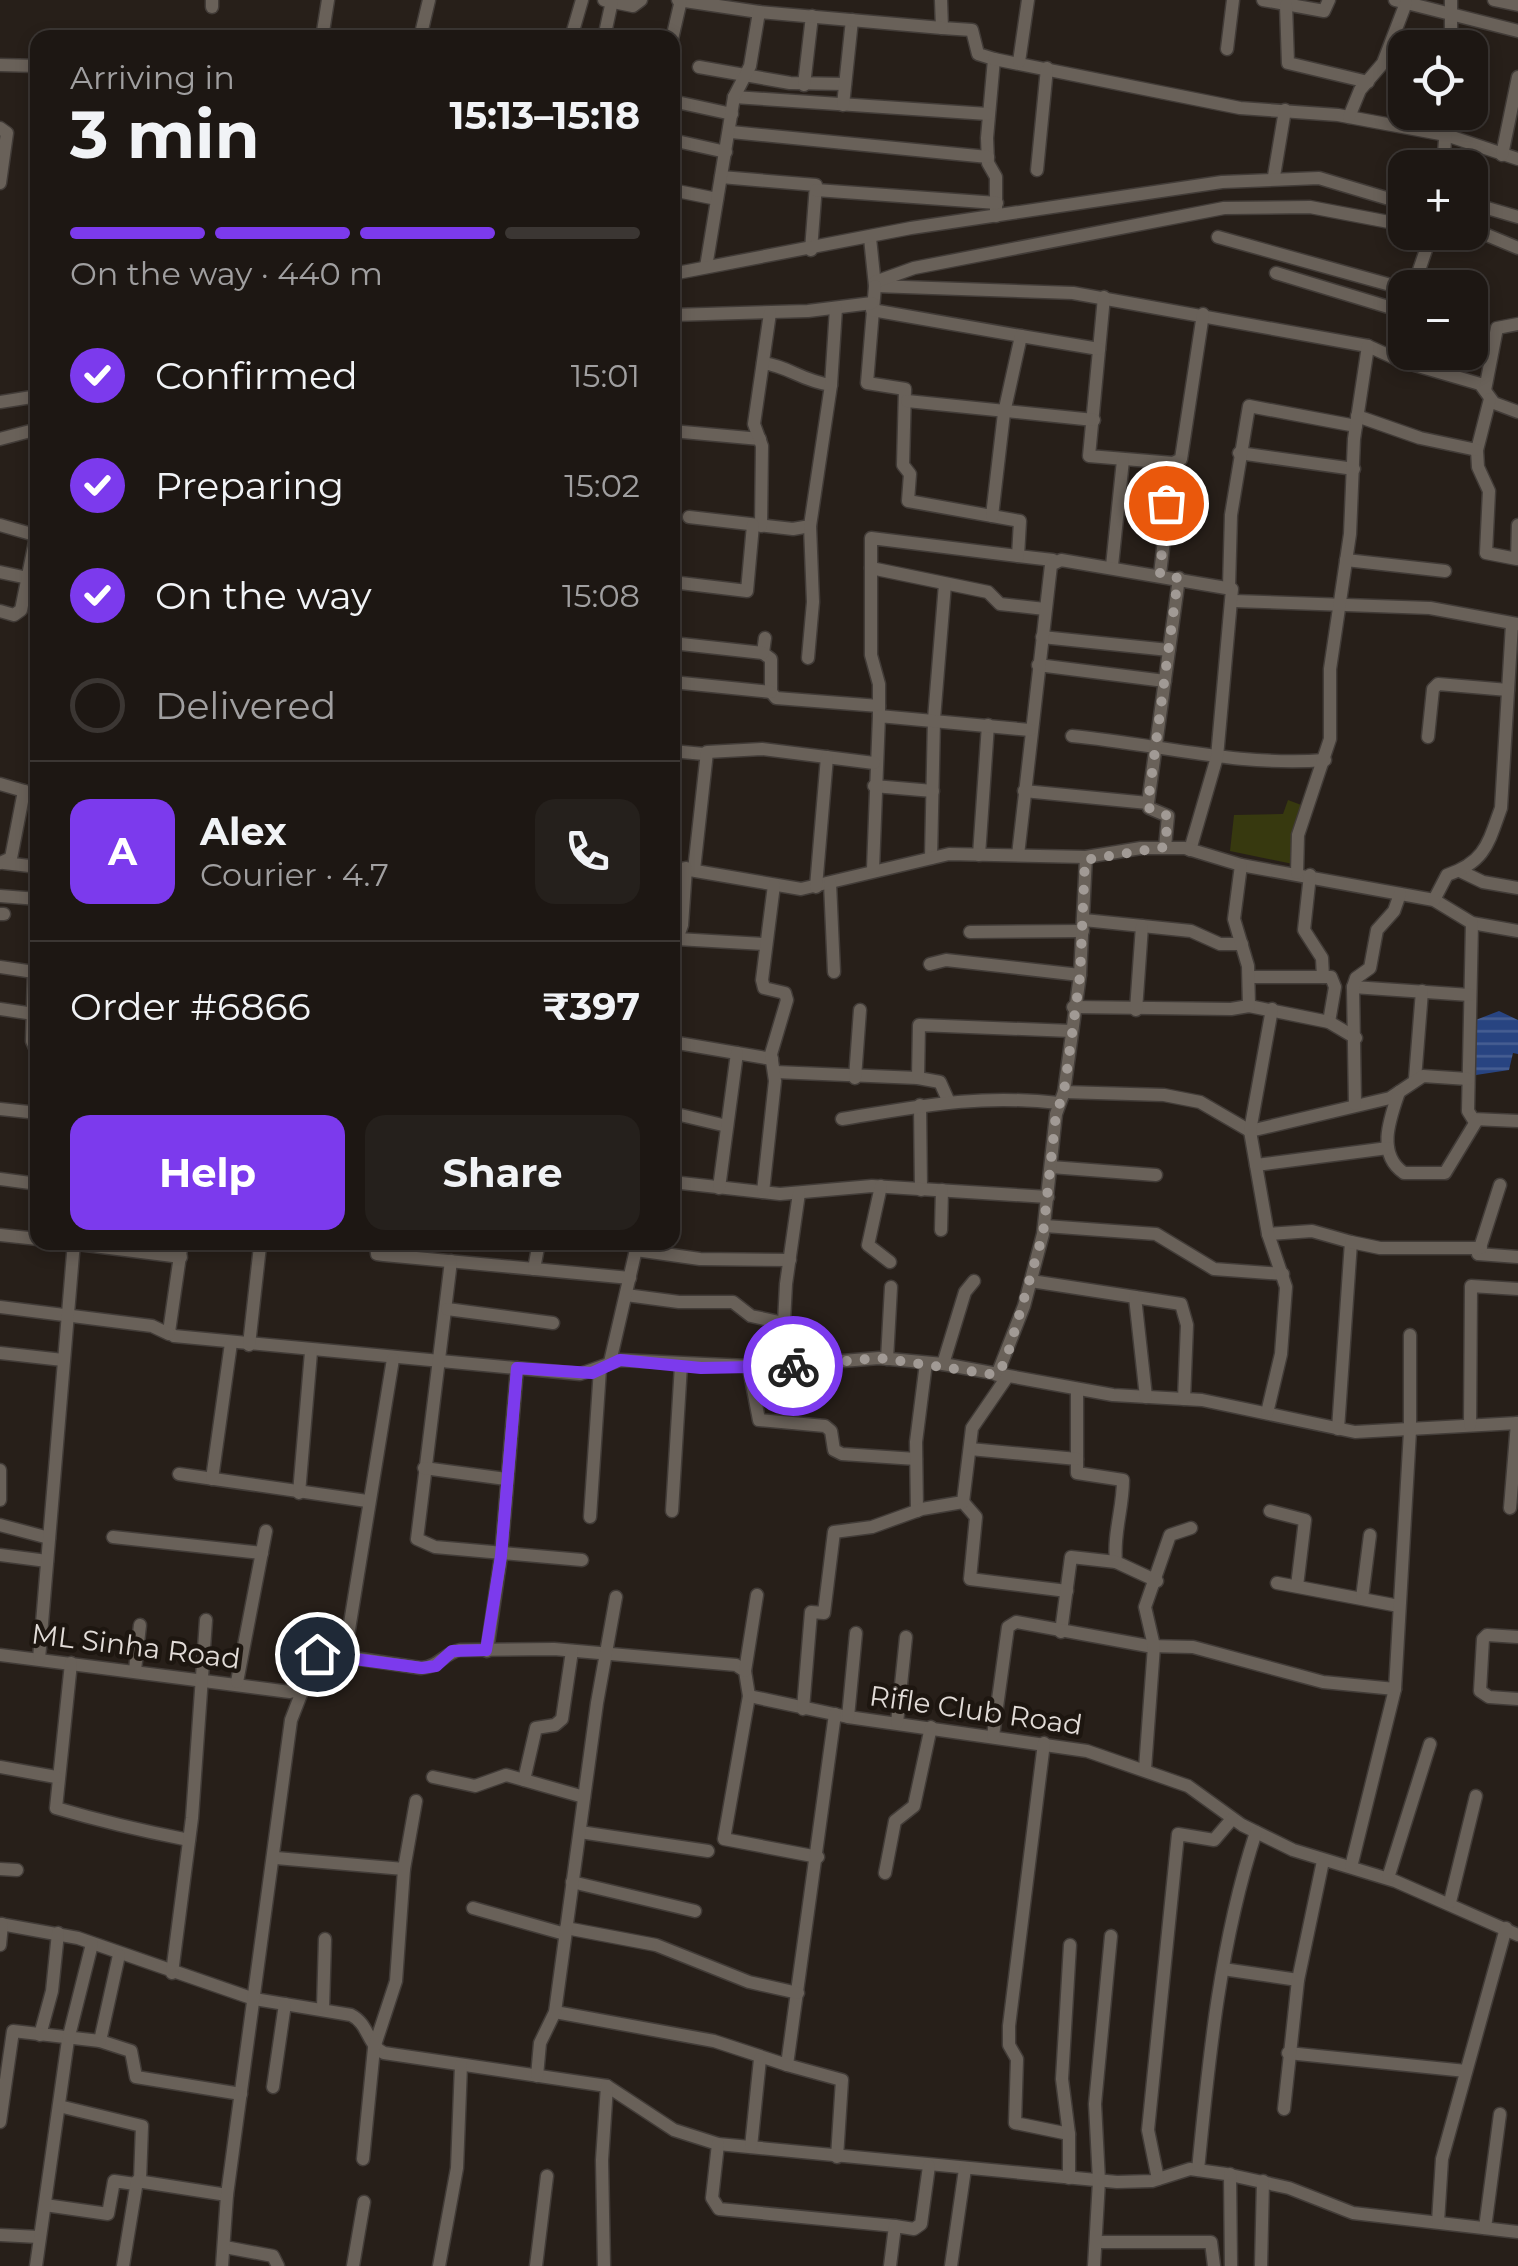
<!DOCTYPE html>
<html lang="en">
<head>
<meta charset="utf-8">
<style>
  :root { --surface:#1d1713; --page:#25201c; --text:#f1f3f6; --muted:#a09fa0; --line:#3b3633; --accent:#7c3aed }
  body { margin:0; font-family:Montserrat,sans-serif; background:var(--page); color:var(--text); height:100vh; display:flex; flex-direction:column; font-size:38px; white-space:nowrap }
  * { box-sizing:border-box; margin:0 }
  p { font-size:32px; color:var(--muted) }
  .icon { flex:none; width:55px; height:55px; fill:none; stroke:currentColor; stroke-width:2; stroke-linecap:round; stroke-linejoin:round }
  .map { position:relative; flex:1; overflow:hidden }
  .side { position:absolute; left:30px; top:30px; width:650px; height:1220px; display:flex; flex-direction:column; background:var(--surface); border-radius:20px; box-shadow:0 5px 15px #0003,0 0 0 2px var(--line) }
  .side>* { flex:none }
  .buttons { position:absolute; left:1388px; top:30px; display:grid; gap:20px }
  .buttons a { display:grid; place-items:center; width:100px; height:100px; border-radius:20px; background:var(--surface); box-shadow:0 5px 15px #0003,0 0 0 2px var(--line); font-size:50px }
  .pin { position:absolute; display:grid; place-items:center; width:85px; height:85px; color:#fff; margin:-42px; border:5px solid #fff; border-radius:50%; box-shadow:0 2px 10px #0007 }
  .courier { position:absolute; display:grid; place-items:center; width:100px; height:100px; margin:-50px; border:8px solid #7c3aed; border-radius:50%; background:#fff; color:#222; box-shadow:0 2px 12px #0007 }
  .overview em { font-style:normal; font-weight:700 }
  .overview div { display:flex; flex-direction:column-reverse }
  .overview { display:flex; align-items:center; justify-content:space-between; height:170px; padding:0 40px }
  h1 { font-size:65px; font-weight:700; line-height:75px }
  .bar { display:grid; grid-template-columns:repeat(4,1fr); gap:15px 10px; align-content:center; height:120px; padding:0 40px }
  .bar i { height:12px; border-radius:8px; background:var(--line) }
  .bar .active { background:var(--accent) }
  .bar p { grid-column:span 4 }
  .line { display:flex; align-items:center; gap:25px; padding:0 40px; border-top:2px solid var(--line) }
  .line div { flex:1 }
  .round { display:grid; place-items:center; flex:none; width:105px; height:105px; border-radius:20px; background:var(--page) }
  ol { padding:0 40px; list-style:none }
  li { display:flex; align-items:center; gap:30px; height:110px }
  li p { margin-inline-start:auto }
  li .icon { padding:10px; border-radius:50%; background:var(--accent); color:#fff; stroke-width:4 }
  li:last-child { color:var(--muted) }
  li i { width:55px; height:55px; border:5px solid var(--line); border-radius:50% }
  .cta { display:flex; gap:20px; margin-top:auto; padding:20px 40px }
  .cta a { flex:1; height:115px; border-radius:20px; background:var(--accent); color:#fff; font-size:40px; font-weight:700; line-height:115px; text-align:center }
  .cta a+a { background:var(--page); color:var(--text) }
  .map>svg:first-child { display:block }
  .green { fill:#37390f }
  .water { fill:url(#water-rules) }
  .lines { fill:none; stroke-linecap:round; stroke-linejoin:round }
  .minor-casing { stroke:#423c38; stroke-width:15 }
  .minor { stroke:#696159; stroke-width:12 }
  .done { stroke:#a19a95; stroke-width:10; stroke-dasharray:0 18 }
  .route { stroke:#7c3aed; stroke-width:12 }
  .labels { text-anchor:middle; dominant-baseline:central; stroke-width:9; stroke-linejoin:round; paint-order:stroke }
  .street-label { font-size:28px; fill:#e2dcd8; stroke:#1d1610 }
</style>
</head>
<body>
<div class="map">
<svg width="1518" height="2266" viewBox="0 0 1518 2266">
  <defs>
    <pattern id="water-rules" width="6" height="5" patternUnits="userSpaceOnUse" patternTransform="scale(2.5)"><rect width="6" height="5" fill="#284481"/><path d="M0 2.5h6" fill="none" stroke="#475e92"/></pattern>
  </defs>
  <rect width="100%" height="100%" fill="#271f19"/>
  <polygon class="green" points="1288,800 1304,806 1293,864 1230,851 1234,815 1283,814"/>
  <polygon class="water" points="1499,1011 1518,1020 1518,1054 1513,1053 1509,1070 1476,1075 1473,1021"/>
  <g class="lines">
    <g class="minor-casing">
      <g id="minor">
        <polyline points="604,0 633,6 641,0"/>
        <polyline points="678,0 759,12"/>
        <polyline points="941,0 942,28 972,30 978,54 994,59 987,138 988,163 996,177 996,216"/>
        <polyline points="1263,0 1324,11 1329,0"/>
        <polyline points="1395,0 1518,31"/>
        <polyline points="1451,0 1451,48"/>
        <polyline points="1494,0 1518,5"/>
        <polyline points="1286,5 1288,63 1368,82"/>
        <polyline points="212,7 212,0"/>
        <polyline points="322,38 328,0"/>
        <polyline points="420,38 429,0"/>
        <polyline points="571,38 582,0"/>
        <polyline points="604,38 612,1"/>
        <polyline points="672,39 681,0"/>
        <polyline points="1227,49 1233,0"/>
        <polyline points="994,59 1240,108 1338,115 1446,135 1518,159"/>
        <polyline points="1019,62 1028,0"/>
        <polyline points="0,65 38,66"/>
        <polyline points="699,67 790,83 845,84"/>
        <polyline points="804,85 812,16"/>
        <polyline points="734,97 988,114"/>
        <polyline points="672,101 732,114"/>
        <polyline points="843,105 852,20"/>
        <polyline points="1349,117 1360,90 1383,63 1406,3"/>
        <polyline points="0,128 7,133 0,183"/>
        <polyline points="731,132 988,157"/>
        <polyline points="672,140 726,152"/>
        <polyline points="1502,155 1518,77"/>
        <polyline points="1443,168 1447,112"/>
        <polyline points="1037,170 1047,68"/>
        <polyline points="1274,176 1285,110"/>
        <polyline points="721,177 816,185 811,250"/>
        <polyline points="672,190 717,199"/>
        <polyline points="816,190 997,203"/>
        <polyline points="1470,203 1518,217"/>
        <polyline points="1470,228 1518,248"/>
        <polyline points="1218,237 1405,289"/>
        <polyline points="870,238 875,286 1073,293 1368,346 1401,361"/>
        <polyline points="706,267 734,97 750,66 759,12 942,28"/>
        <polyline points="1276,273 1405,312"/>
        <polyline points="672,274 911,228 1222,182 1319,178 1386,198 1405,199"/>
        <polyline points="875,282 914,268 1224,208 1310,207 1405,225"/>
        <polyline points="875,286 867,383 905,389 903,465 910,474 908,501 1020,521 1018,556 1053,560"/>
        <polyline points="1413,288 1432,232"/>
        <polyline points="1104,297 1089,456 1173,463"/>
        <polyline points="872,310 1021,336"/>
        <polyline points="672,315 808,311 872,303"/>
        <polyline points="1405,348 1401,361 1480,384 1494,403 1518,412"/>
        <path d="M763,363c28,4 36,17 68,22"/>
        <polyline points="1485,390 1497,328 1518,324"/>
        <polyline points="1490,399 1477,450 1478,467 1489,491 1486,553 1517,559 1518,525"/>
        <polyline points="907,401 1094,420"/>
        <polyline points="0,402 38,396"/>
        <polyline points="1357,416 1420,438 1477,450"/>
        <polyline points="672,431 760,439"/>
        <polyline points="0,439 38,429"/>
        <polyline points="1239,453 1354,469"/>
        <polyline points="992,516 1004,413 1021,336 1099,349"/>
        <polyline points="689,517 793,529 810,526 831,385 836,308"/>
        <polyline points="0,525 35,535"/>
        <polyline points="761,526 762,446 754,424 770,313"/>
        <polyline points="1346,560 1445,571"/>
        <polyline points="1112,566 1123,460"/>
        <polyline points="871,568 988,592 1000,604 1045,609"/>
        <polyline points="0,572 28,578"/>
        <polyline points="1160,574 1173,463 1181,459 1203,314"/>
        <polyline points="672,582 747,591 753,525"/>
        <polyline points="1229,587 1231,515 1249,406 1356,426"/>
        <polyline points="1234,601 1430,608 1518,624"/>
        <polyline points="0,611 14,615 21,610 38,527"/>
        <polyline points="1042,637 1169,650"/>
        <polyline points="765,638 763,653 771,659 771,692 776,698 879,706"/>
        <polyline points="672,643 763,653"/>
        <polyline points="808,658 813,602 810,526"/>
        <polyline points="1038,665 1165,681"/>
        <polyline points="672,682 771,692"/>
        <polyline points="879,716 879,684 871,655 871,538 1018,556"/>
        <path d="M1072,736c85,8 167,31 253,24"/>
        <polyline points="1428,737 1433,689 1438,684 1508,690"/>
        <polyline points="672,751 704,754"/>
        <polyline points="0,784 38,795"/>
        <polyline points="874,786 933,791"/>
        <polyline points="1024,791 1148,803"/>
        <polyline points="1165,847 1168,816 1149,808 1148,803 1179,578"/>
        <polyline points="979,855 988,725"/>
        <polyline points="1018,855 1051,565 1061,560 1232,589 1217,757 1190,850"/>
        <polyline points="931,858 934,719 945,584"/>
        <polyline points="0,863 11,858 24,791"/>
        <polyline points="4,863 38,867"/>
        <polyline points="672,867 801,889 949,854 1086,857 1141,848 1185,848 1241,865 1434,900 1472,923 1518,931"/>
        <polyline points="873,869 879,716 1030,730"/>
        <polyline points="694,870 707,752 762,749 874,763"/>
        <polyline points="1460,871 1483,882 1518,888"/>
        <polyline points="1297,873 1298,835 1330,739 1330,669 1350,534 1354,439 1368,346"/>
        <polyline points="1310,875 1304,930 1322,958 1323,977"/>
        <polyline points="830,883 834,972"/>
        <polyline points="816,887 827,757"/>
        <polyline points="0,896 38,899"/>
        <path d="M1434,900l13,-25c38,-13 41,-31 54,-67l11,-184"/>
        <polyline points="0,914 4,914"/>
        <polyline points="1084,920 1191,931 1220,944 1242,944"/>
        <polyline points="1472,923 1468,1111 1473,1119 1518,1121"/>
        <polyline points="970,932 1083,931"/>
        <polyline points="677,939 765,944"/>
        <polyline points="672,953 682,925 686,868"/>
        <polyline points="930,964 946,960 1080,975"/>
        <polyline points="0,967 34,972 32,1041 38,1054"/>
        <polyline points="1249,977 1331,977 1335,987 1329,1022"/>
        <polyline points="1353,987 1470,995"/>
        <polyline points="1249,1006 1329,1022 1356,1038"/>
        <polyline points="1073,1007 1231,1009 1249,1006 1248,966 1234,919 1241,865"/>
        <polyline points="0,1009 34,1014"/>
        <polyline points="1136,1010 1142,926"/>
        <polyline points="672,1042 772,1059"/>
        <polyline points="775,1072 918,1078 940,1082 948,1100"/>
        <polyline points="855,1078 860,1010"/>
        <polyline points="918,1078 919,1025 1072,1031"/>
        <polyline points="1415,1079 1422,991"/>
        <polyline points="1064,1092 1164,1095 1200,1102 1250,1131 1390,1098 1423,1076 1468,1079"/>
        <path d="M1399,1092c-9,26 -23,62 5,81h41l32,-53"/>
        <polyline points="1355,1104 1353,987 1356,978 1370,968 1377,930 1394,911 1400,894"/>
        <polyline points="920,1105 921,1190"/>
        <polyline points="0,1109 38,1113"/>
        <polyline points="672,1113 727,1126"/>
        <path d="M842,1119c80,-13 135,-25 217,-16"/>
        <polyline points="1256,1165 1388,1148"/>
        <polyline points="1051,1167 1156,1175"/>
        <polyline points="0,1179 38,1184"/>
        <polyline points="672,1182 780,1194 872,1186 1048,1197"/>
        <polyline points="1500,1185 1478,1254 1518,1257"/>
        <polyline points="881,1186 868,1245 890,1262"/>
        <polyline points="719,1188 737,1053"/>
        <polyline points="763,1192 775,1081 771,1054 787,1000 785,993 764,988 762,980 774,885"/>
        <polyline points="1045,1226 1156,1234 1214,1269 1283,1274"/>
        <polyline points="941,1230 942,1190"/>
        <polyline points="1268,1234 1312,1231 1351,1242 1338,1429"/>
        <polyline points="0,1235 38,1239"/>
        <polyline points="182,1242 169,1332 174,1336 580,1374 620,1360 769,1367 879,1358 943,1364 1113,1395 1202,1400 1355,1432 1518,1423"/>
        <polyline points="376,1242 377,1254 384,1255 630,1278"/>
        <polyline points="1351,1242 1380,1248 1481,1248"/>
        <polyline points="70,1243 181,1257"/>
        <polyline points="636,1250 700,1259 790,1260"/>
        <polyline points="451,1261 417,1539 435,1547 582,1560"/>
        <polyline points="534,1269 539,1242"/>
        <polyline points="1031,1281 1181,1304 1187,1325 1184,1399"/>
        <polyline points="626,1295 679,1302 733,1302 751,1316 784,1323"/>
        <polyline points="1135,1297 1146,1397"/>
        <polyline points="0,1307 152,1326 169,1334"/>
        <polyline points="447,1309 553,1323"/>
        <polyline points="249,1345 260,1246"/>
        <polyline points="0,1353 63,1360"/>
        <polyline points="887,1359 891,1287"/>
        <polyline points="782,1360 786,1284 799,1193"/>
        <polyline points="610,1362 637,1245"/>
        <polyline points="943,1364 965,1292 974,1281"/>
        <polyline points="749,1368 759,1420 825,1426 831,1431 834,1450 842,1454 916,1459"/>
        <polyline points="997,1375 1024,1306 1043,1234 1056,1114 1064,1092 1080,975 1086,857"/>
        <path d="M1077,1389v84l46,7c0,29 -10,53 -7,82l41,19"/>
        <polyline points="1267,1413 1281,1354 1286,1287 1268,1234 1250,1131 1272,1009"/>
        <polyline points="1470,1425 1471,1286 1518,1289"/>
        <polyline points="970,1449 1077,1459"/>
        <polyline points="424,1468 506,1479"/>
        <polyline points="0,1470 0,1500"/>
        <polyline points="179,1474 367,1501"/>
        <polyline points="212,1479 231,1343"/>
        <polyline points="299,1493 311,1352"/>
        <polyline points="963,1502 976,1517 970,1579 1067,1591"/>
        <polyline points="1510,1508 1517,1423"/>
        <polyline points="672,1511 681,1365"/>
        <polyline points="917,1511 916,1442 926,1363"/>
        <polyline points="1270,1511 1305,1520 1297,1586"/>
        <polyline points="590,1517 600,1369"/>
        <polyline points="0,1525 49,1538"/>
        <polyline points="113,1537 262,1553"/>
        <polyline points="0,1555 47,1561"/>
        <polyline points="1277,1583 1399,1606"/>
        <polyline points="1362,1598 1370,1535"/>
        <polyline points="1061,1632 1071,1557 1116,1562"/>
        <polyline points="1518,1637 1487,1635 1483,1639 1480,1691 1489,1697 1518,1699"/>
        <polyline points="487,1651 501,1556 517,1368"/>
        <polyline points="345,1654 393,1359"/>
        <path d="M0,1655l290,37 13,-3 12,-33 5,-3 101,15c18,-1 23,-15 39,-18l94,-1 182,16 9,6 4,25 -25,143 94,18"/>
        <polyline points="39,1659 74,1242"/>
        <path d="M71,1663l-15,145c44,13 87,23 133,32"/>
        <polyline points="135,1670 140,1625"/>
        <polyline points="745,1671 757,1595"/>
        <polyline points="237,1682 266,1531"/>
        <polyline points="749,1696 848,1717 1087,1751 1188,1786 1242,1825 1293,1850 1395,1881 1518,1935"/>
        <polyline points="803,1709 811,1612 824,1613 834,1532 872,1527 922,1509 963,1502 972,1428 1007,1377"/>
        <polyline points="835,1714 787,2065 842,2080 837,2157"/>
        <polyline points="848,1717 856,1633"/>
        <polyline points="897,1723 906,1637"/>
        <polyline points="993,1736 1008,1627 1016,1622 1148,1646 1193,1647 1323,1682 1395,1689"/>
        <polyline points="1044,1743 1009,2026 1009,2045 1017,2059 1015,2123 1069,2134"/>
        <polyline points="0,1767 56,1777"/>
        <polyline points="1145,1769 1154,1646 1145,1607 1170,1535 1191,1528"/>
        <polyline points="433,1777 475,1786 506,1775 584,1797"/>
        <polyline points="524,1780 536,1728 555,1725 562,1719 572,1651"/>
        <polyline points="580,1832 708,1851"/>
        <polyline points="276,1858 404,1869"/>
        <polyline points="1351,1867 1395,1689 1410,1431 1410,1335"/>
        <polyline points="0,1869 17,1870"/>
        <polyline points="885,1873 895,1821 914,1806 931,1727"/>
        <polyline points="1388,1878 1430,1744"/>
        <polyline points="572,1882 695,1911"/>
        <polyline points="1450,1902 1476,1796"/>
        <polyline points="473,1908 565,1934"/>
        <path d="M0,1924l78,14 176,61 97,16c18,9 16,30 33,38l223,33 67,44 44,14 399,38 35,-1 38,-12 36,5 63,14 64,25 165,19"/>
        <polyline points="566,1928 656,1945 749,1982 798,1993"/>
        <polyline points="0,1945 2,1924"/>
        <polyline points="1223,1969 1298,1980"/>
        <polyline points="172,1973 192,1818 206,1620"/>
        <polyline points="323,2008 325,1939"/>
        <polyline points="555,2012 714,2041 787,2065"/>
        <polyline points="40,2035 52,1991 58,1933"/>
        <polyline points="100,2041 131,2051 136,2077 241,2094"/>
        <polyline points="1288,2053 1466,2071"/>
        <polyline points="537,2076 540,2043 555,2012 597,1703 616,1597"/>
        <polyline points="273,2087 285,2004"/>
        <polyline points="59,2106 142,2126 140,2180"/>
        <polyline points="1284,2109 1298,1980 1323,1861"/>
        <polyline points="0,2122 13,2031 100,2041 119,1955"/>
        <polyline points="718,2144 712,2198 719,2209 895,2226"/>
        <polyline points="751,2147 760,2059"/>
        <polyline points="363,2159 374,2048 396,1981 404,1869 416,1801"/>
        <path d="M1198,2170c11,-114 22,-228 58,-338"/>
        <polyline points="1230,2174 1231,2266"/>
        <polyline points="1069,2178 1069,2134 1062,2079 1070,1945"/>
        <polyline points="1158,2179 1148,2130 1178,1834 1214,1840 1232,1819"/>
        <polyline points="45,2205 108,2214 114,2181 135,2184"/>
        <polyline points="1438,2222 1442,2159 1506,1928"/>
        <polyline points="1485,2228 1500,2114"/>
        <polyline points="0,2235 39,2237"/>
        <polyline points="1096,2242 1211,2242 1214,2266"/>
        <polyline points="225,2247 273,2256 278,2266"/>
        <polyline points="36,2266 68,2040 92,1944"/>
        <polyline points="123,2266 137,2181 227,2195"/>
        <polyline points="222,2266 227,2195 291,1720 303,1689"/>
        <polyline points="353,2266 364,2202"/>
        <polyline points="439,2266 457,2168 461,2065"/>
        <polyline points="536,2266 547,2176"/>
        <polyline points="604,2266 602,2160 607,2086"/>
        <polyline points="890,2266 895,2226 914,2229 921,2224 929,2166"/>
        <polyline points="951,2266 965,2169"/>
        <polyline points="1094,2266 1099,2181 1095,2104 1111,1936"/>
        <polyline points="1261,2266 1263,2181"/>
      </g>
    </g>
    <use href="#minor" class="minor"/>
  </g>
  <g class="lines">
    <polyline class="done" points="793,1366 879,1358 997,1375 1006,1360 1043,1234 1056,1114 1064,1092 1080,976 1085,860 1165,847 1168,816 1149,808 1148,803 1178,578 1160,574 1166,503"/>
    <polyline class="route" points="317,1654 422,1668 436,1666 452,1651 486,1650 501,1556 517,1368 592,1373 620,1360 701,1368 793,1366"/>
  </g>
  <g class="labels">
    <g class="street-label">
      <text transform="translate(136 1646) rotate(7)">ML Sinha Road</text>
      <text transform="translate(976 1710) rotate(8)">Rifle Club Road</text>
    </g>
  </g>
</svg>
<div class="buttons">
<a><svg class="icon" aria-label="locate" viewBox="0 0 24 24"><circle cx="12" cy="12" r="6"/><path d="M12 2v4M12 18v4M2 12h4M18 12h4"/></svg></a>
<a>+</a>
<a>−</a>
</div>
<div class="pin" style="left:1166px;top:503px;background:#ea580c"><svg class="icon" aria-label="bag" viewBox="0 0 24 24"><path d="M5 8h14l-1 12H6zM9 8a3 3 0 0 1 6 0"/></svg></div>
<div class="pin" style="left:317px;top:1654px;background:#1f2937"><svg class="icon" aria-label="home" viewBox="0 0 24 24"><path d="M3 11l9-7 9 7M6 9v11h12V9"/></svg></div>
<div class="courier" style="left:793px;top:1366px"><svg class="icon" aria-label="bike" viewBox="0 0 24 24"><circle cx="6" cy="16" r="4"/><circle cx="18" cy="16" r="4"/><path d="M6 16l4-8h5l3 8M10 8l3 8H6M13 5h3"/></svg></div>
<section class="side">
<div class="overview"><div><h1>3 min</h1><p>Arriving in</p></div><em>15:13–15:18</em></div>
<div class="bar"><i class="active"></i><i class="active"></i><i class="active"></i><i></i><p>On the way · 440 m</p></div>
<ol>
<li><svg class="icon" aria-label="check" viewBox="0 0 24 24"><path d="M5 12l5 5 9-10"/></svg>Confirmed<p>15:01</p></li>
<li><svg class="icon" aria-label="check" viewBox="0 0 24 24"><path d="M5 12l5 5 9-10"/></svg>Preparing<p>15:02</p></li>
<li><svg class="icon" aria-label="check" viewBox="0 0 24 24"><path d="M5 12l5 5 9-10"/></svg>On the way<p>15:08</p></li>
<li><i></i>Delivered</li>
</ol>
<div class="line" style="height:180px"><b class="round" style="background:var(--accent);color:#fff">A</b><div><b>Alex</b><p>Courier · 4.7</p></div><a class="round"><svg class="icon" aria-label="phone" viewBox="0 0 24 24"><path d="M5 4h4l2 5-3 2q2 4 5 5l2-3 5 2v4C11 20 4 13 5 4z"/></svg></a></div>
<div class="line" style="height:130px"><div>Order #6866</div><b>₹397</b></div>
<div class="cta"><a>Help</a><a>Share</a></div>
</section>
</div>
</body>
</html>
